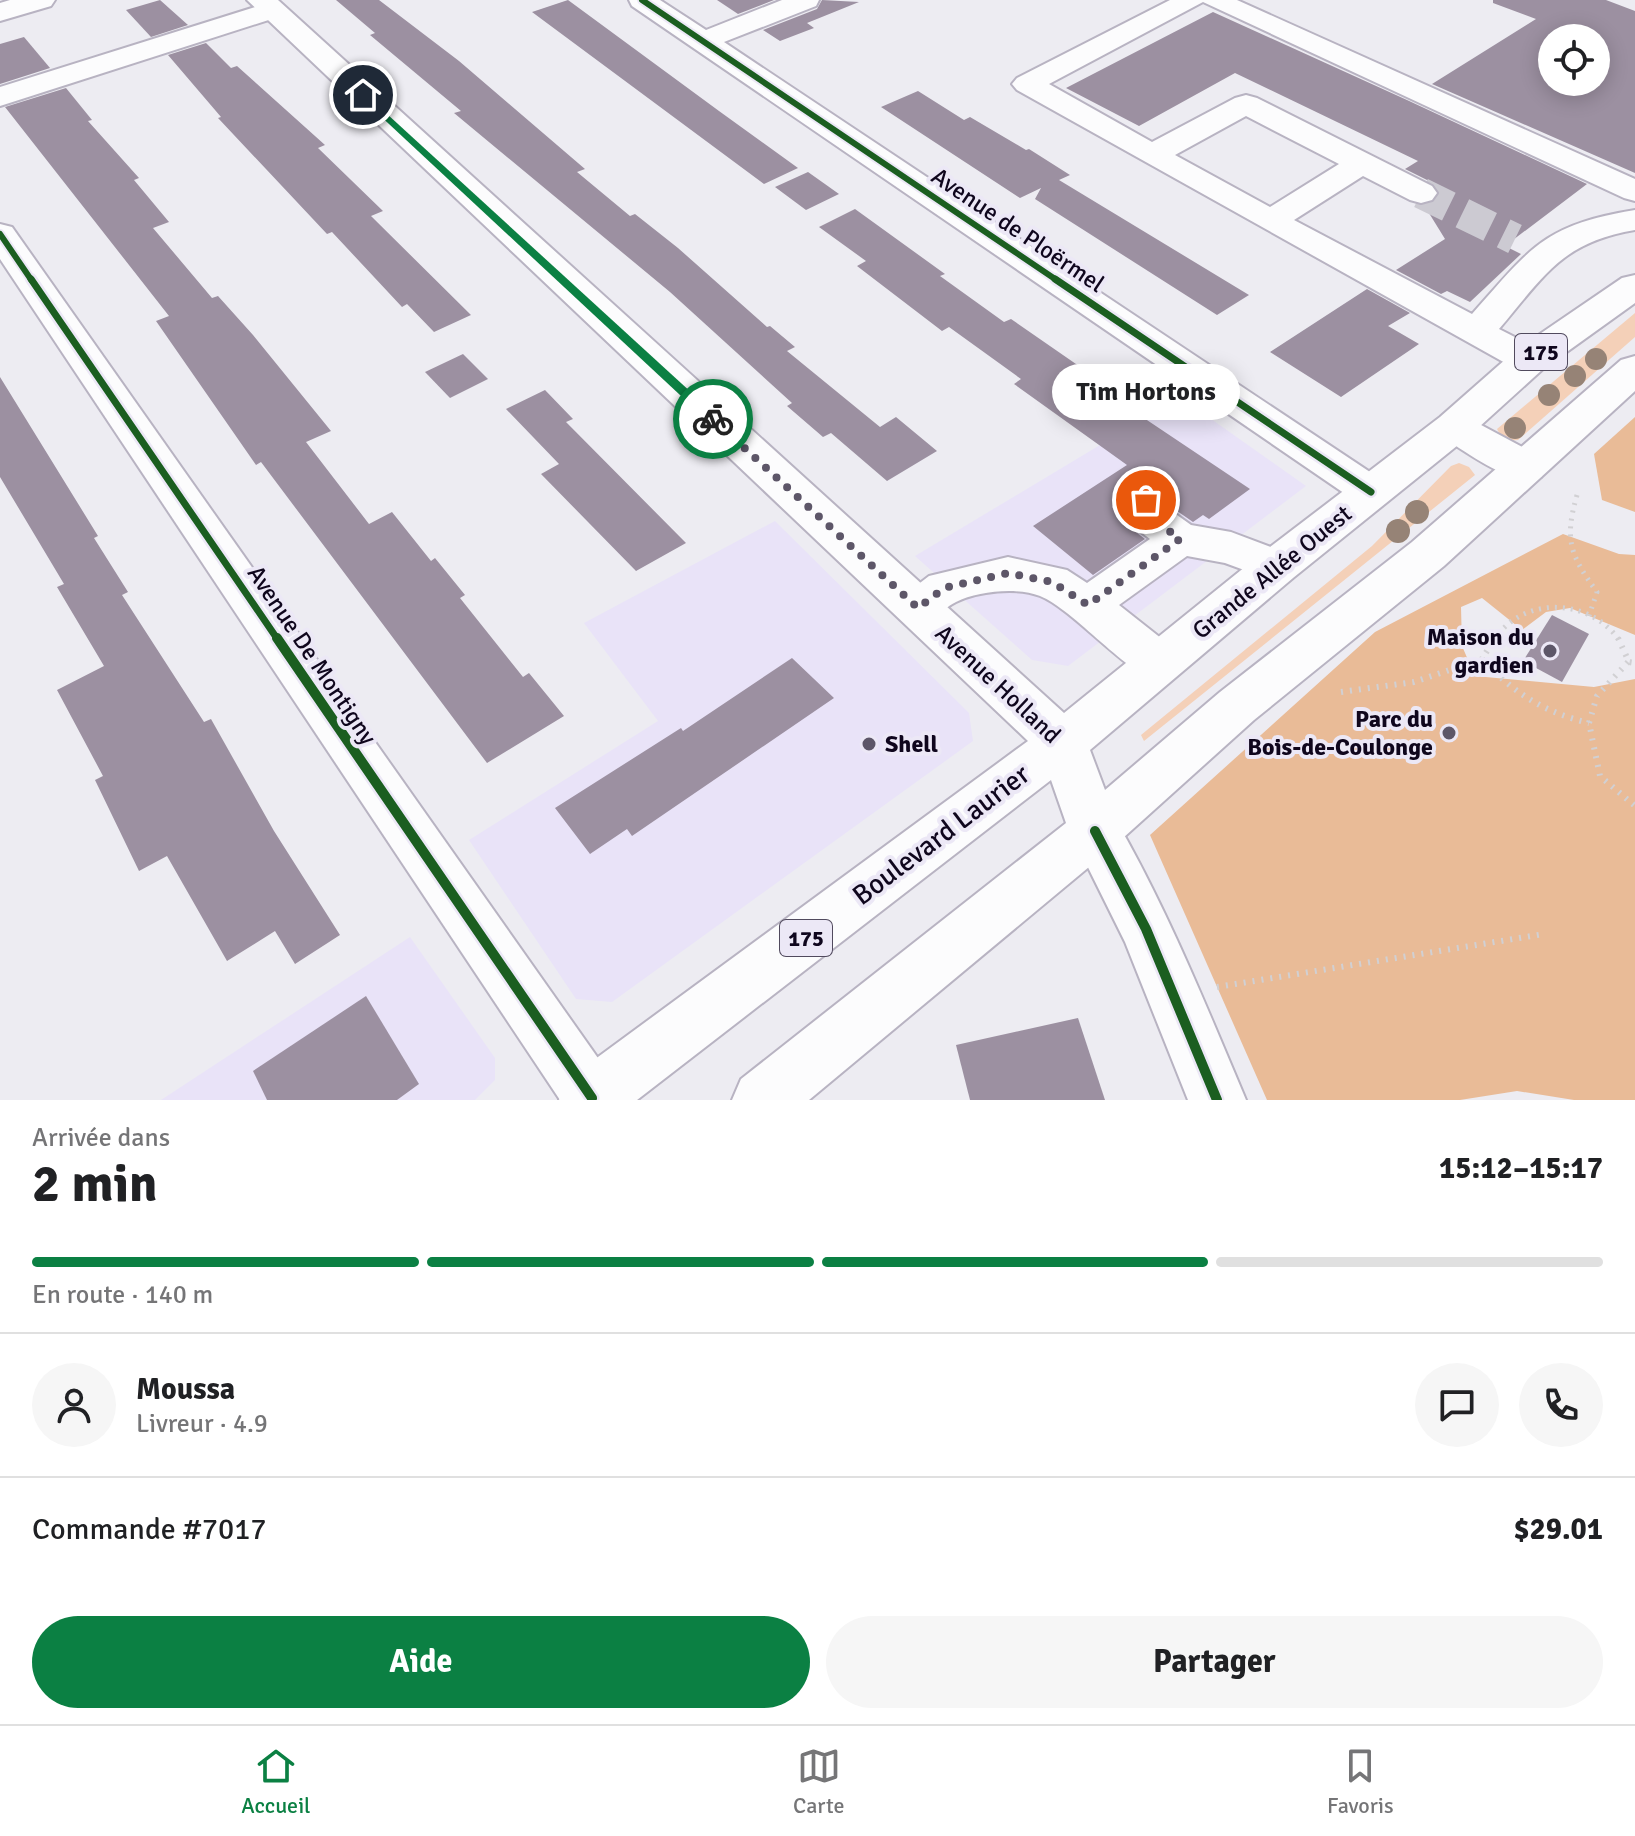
<!DOCTYPE html>
<html lang="fr">
<head>
<meta charset="utf-8">
<style>
  :root { --surface:#fff; --page:#f6f6f6; --text:#202124; --muted:#757577; --line:#e0e0e0; --accent:#0b8043 }
  body { margin:0; font-family:Signika,sans-serif; background:var(--page); color:var(--text); height:100vh; display:flex; flex-direction:column; font-size:30px; white-space:nowrap }
  * { box-sizing:border-box; margin:0 }
  p { font-size:26px; color:var(--muted) }
  .icon { flex:none; width:44px; height:44px; fill:none; stroke:currentColor; stroke-width:2; stroke-linecap:round; stroke-linejoin:round }
  .map { position:relative; height:1100px; overflow:hidden }
  .panel { display:flex; flex-direction:column; background:var(--surface); flex:1 }
  .panel>* { flex:none }
  .tools { position:absolute; left:1538px; top:24px; display:grid; gap:16px }
  .tools a { display:grid; place-items:center; width:72px; height:72px; border-radius:50%; background:var(--surface); box-shadow:0 4px 20px #0003; font-size:40px }
  .pin { position:absolute; display:grid; place-items:center; width:68px; height:68px; color:#fff; margin:-34px; border:4px solid #fff; border-radius:50%; box-shadow:0 2px 8px #0007 }
  .courier { position:absolute; display:grid; place-items:center; width:80px; height:80px; margin:-40px; border:6px solid #0b8043; border-radius:50%; background:#fff; color:#222; box-shadow:0 2px 10px #0007 }
  .bubble { position:absolute; height:56px; border-radius:28px; background:var(--surface); box-shadow:0 4px 20px #0003; font-size:26px; font-weight:800; line-height:56px; text-align:center }
  .summary em { font-style:normal; font-weight:800 }
  .summary div { display:flex; flex-direction:column-reverse }
  .summary { display:flex; align-items:center; justify-content:space-between; height:136px; padding:0 32px }
  h1 { font-size:52px; font-weight:800; line-height:60px }
  .bar { display:grid; grid-template-columns:repeat(4,1fr); gap:12px 8px; align-content:center; height:96px; padding:0 32px }
  .bar i { height:10px; border-radius:6px; background:var(--line) }
  .bar .current { background:var(--accent) }
  .bar p { grid-column:span 4 }
  .line { display:flex; align-items:center; gap:20px; padding:0 32px; border-top:2px solid var(--line) }
  .line div { flex:1 }
  .round { display:grid; place-items:center; flex:none; width:84px; height:84px; border-radius:42px; background:var(--page) }
  .cta { display:flex; gap:16px; margin-top:auto; padding:16px 32px }
  .cta a { flex:1; height:92px; border-radius:48px; background:var(--accent); color:#fff; font-size:32px; font-weight:800; line-height:92px; text-align:center }
  .cta a+a { background:var(--page); color:var(--text) }
  .dock { display:flex; justify-content:space-around; align-items:center; height:112px; border-top:2px solid var(--line); background:var(--surface); font-size:22px; color:var(--muted) }
  .dock a { display:grid; justify-items:center; gap:4px }
  .dock .current { color:var(--accent) }
  .map>svg:first-child { display:block }
  .built { fill:#e9e3f8 }
  .green { fill:#f4d0b8 }
  .forest { fill:#e9bb97 }
  .building { fill:#9c90a1; fill-rule:evenodd }
  .lines { fill:none; stroke-linecap:round; stroke-linejoin:round }
  .minor-tunnel { stroke:#cccad2; stroke-width:31; stroke-dasharray:31 15; stroke-linecap:butt }
  .minor-casing { stroke:#b8b3c2; stroke-width:4 }
  .major-casing { stroke:#b8b3c2; stroke-width:4 }
  .path-far1 { stroke:#d1d0d3; stroke-width:5; stroke-dasharray:2 6; stroke-linecap:butt }
  .path { stroke:#d1d0d3; stroke-width:6; stroke-dasharray:2 7; stroke-linecap:butt }
  .minor { fill:#fcfcfd; fill-rule:evenodd }
  .major { fill:#fcfcfd; fill-rule:evenodd }
  .cycleway-far2-casing { stroke:#ece8f6; stroke-width:10 }
  .cycleway-far1-casing { stroke:#ece8f6; stroke-width:12 }
  .cycleway-casing { stroke:#ece8f6; stroke-width:15 }
  .cycleway-far2 { stroke:#1b5e20; stroke-width:6 }
  .cycleway-far1 { stroke:#1b5e20; stroke-width:7 }
  .cycleway { stroke:#1b5e20; stroke-width:10 }
  .tree { fill:#968376 }
  .route { fill:#0b8043 }
  .done { stroke:#5d5668; stroke-width:8; stroke-dasharray:0 14.4 }
  .poi-dot { fill:#5d5668; stroke:#ece8f6; stroke-width:3 }
  .labels { text-anchor:middle; dominant-baseline:central; stroke-width:8; stroke-linejoin:round; paint-order:stroke }
  .shield { fill:#ece8f6; stroke:#514a5e; stroke-width:2 }
  .shield-label { font-size:22px; font-weight:bold; fill:#0f061d }
  .street-label { font-size:24px; fill:#0f061d; stroke:#ece8f6 }
  .poi-label { font-size:24px; font-weight:bold; fill:#0f061d; stroke:#ece8f6; text-anchor:end }
  .near-street-label { font-size:28px; fill:#0f061d; stroke:#ece8f6 }
</style>
</head>
<body>
<div class="map">
<svg width="1635" height="1100" viewBox="0 0 1635 1100">
  <rect width="100%" height="100%" fill="#edecf2"/>
  <g class="built">
    <polygon points="1180,397 1306,486 1068,666 1032,660 915,556"/>
    <polygon points="775,521 969,713 973,741 612,1002 576,999 469,840 658,721 584,623"/>
    <polygon points="410,937 495,1058 495,1080 475,1100 161,1100"/>
  </g>
  <g class="green">
    <path d="M1635,313v24l-117,103c-11,1 -16,-1 -21,-11z"/>
    <polygon points="1459,463 1469,467 1475,475 1144,741 1141,735 1372,546 1451,466"/>
  </g>
  <g class="forest">
    <polygon points="1635,417 1635,512 1602,500 1594,454"/>
    <polygon points="1563,534 1619,554 1635,555 1635,635 1570,608 1546,612 1522,630 1482,598 1461,607 1462,646 1475,676 1594,687 1635,679 1635,1100 1574,1100 1517,1091 1460,1100 1267,1100 1150,835 1375,632"/>
  </g>
  <g class="building">
    <polygon points="160,0 188,25 151,37 126,10"/>
    <polygon points="336,0 379,0 459,61 585,169 577,172 630,216 635,214 678,248 767,327 770,326 795,347 787,351 880,427 896,417 937,451 887,481 831,433 823,437 787,406 792,403 670,292 454,113 461,111 370,35 375,33"/>
    <polygon points="568,0 719,111 798,168 764,184 532,12"/>
    <polygon points="717,0 774,0 738,14"/>
    <polygon points="822,0 859,2 807,23 814,28 780,41 763,30 817,9"/>
    <path d="M1493,0h113l29,11v162l-203,-89 104,-65 -43,-16zM1552,38h44v44h-44z"/>
    <polygon points="1213,12 1407,100 1587,184 1505,246 1521,254 1470,302 1447,291 1441,294 1396,270 1445,239 1424,205 1434,202 1439,191 1433,183 1405,169 1418,161 1235,73 1139,126 1066,88"/>
    <polygon points="24,37 50,68 0,84 0,44"/>
    <polygon points="206,43 231,68 237,66 325,145 318,148 383,211 371,216 471,315 434,332 407,304 402,307 332,232 327,234 218,118 221,117 168,55"/>
    <polygon points="66,88 92,120 88,121 139,178 134,180 169,222 153,228 212,298 218,296 253,335 331,431 306,442 369,524 392,512 431,561 435,558 465,595 460,598 523,677 529,673 564,716 487,763 261,462 256,465 156,321 169,316 5,107"/>
    <polygon points="918,91 964,120 970,117 1026,150 1029,149 1070,175 1059,180 1249,295 1217,315 1035,199 1041,188 1020,198 881,107"/>
    <polygon points="808,172 839,194 806,210 775,187"/>
    <polygon points="855,209 945,274 940,276 1004,322 1011,319 1128,400 1123,404 1250,489 1209,519 1203,515 1193,522 1167,504 1169,498 1161,487 1145,482 1120,492 1112,507 1119,519 1145,539 1093,575 1033,526 1127,465 1014,384 1021,379 949,327 942,331 857,266 866,261 819,227"/>
    <polygon points="1367,289 1410,313 1388,326 1419,344 1341,397 1270,352"/>
    <polygon points="463,354 488,379 450,398 425,372"/>
    <polygon points="0,377 98,536 94,538 128,592 122,595 204,722 211,719 274,831 340,935 295,964 275,931 227,961 167,856 139,871 95,780 103,776 57,690 104,666 57,587 64,584 0,477"/>
    <polygon points="545,390 573,419 566,422 686,543 636,571 541,474 559,464 506,409"/>
    <polygon points="1552,615 1589,634 1562,682 1523,661"/>
    <polygon points="792,658 834,698 632,836 627,829 590,854 555,808 681,728 683,731"/>
    <polygon points="366,996 419,1084 397,1100 267,1100 253,1071"/>
    <polygon points="1078,1018 1105,1100 970,1100 956,1045"/>
  </g>
  <g class="lines">
    <polyline class="minor-tunnel" points="1421,193 1515,239"/>
    <g class="minor-casing">
      <g id="minor">
        <polygon points="629,0 660,0 706,30 782,0 819,0 816,6 724,42 1385,482 1391,492 1385,502 1371,507 1357,502 632,6"/>
        <path d="M1170,0h67l398,179v22l-11,-3 -421,-196 -154,82 103,58 83,-44 11,-3 11,3 175,88 5,7 -5,7 -11,3 -11,-3 -47,-24 -69,44 178,94c59,-66 71,-89 163,-104v20c-73,12 -91,46 -136,99l43,22 5,9 -5,9 -13,3 -13,-3 -499,-279 -5,-6 5,-6zM1246,116l93,48 -69,43 -95,-52z"/>
        <polygon points="271,2 281,4 285,10 281,16 0,106 0,87"/>
        <polygon points="0,224 12,227 612,1078 620,1100 560,1100 0,259"/>
        <path d="M1454,414l14,4 73,39 6,10 -6,10c-32,10 -73,-25 -101,-41l-5,-9 5,-9z"/>
        <path d="M1146,485l14,5 6,10 -3,5 28,20 40,7 61,23 6,11 -6,11 -15,5 -52,-19 -38,-7 -68,49 57,45 7,13 -7,13c-5,2 -12,5 -17,5 -28,-3 -86,-72 -119,-85 -23,-9 -62,-5 -84,6 -23,12 -23,28 -53,18l-7,-12 7,-12 26,-20 79,-19 59,13 20,13 63,-44 -29,-22 -6,-11 6,-11z"/>
        <path d="M1095,809l18,6c53,91 92,188 133,285h-58l-63,-158 -55,-111 7,-16z"/>
      </g>
    </g>
    <g class="major-casing">
      <g id="major">
        <polygon points="10,0 55,0 51,6 0,21 0,3"/>
        <polygon points="247,0 278,0 1064,713 1261,554 1440,417 1515,351 1622,278 1635,275 1635,303 1543,369 1468,437 1293,578 1090,750 1105,790 1220,692 1412,542 1621,360 1635,356 1635,391 1444,566 1254,720 1113,847 809,1100 732,1100 741,1079 1066,823 1051,780 637,1100 559,1100 568,1079 1028,741"/>
      </g>
    </g>
    <g class="path-far1">
      <path d="M1577,495c-13,45 -7,60 20,97l-8,24"/>
      <path d="M1494,640c29,-45 96,-42 125,0"/>
    </g>
    <g class="path">
      <polyline points="1618,638 1629,662 1635,663"/>
      <path d="M1482,659c32,34 61,53 107,64"/>
      <polyline points="1628,662 1597,696 1589,723 1600,776 1635,806"/>
      <polyline points="1341,692 1414,682 1482,659 1495,638"/>
      <polyline points="1217,987 1544,934"/>
    </g>
    <use href="#minor" class="minor"/>
    <use href="#major" class="major"/>
    <g class="cycleway-far2-casing">
      <g id="cycleway-far2">
        <polyline points="642,0 1058,281"/>
        <polyline points="0,234 32,281"/>
      </g>
    </g>
    <g class="cycleway-far1-casing">
      <g id="cycleway-far1">
        <polyline points="31,279 278,640"/>
        <polyline points="1055,279 1371,492"/>
      </g>
    </g>
    <g class="cycleway-casing">
      <g id="cycleway">
        <polyline points="277,638 592,1098"/>
        <polyline points="1095,831 1146,929 1217,1100"/>
      </g>
    </g>
    <use href="#cycleway-far2" class="cycleway-far2"/>
    <use href="#cycleway-far1" class="cycleway-far1"/>
    <use href="#cycleway" class="cycleway"/>
  </g>
  <g class="tree">
    <circle cx="1596" cy="359" r="11"/>
    <circle cx="1575" cy="376" r="11"/>
    <circle cx="1549" cy="395" r="11"/>
    <circle cx="1515" cy="428" r="11"/>
    <circle cx="1417" cy="512" r="12"/>
    <circle cx="1398" cy="531" r="12"/>
  </g>
  <polygon class="route" points="363,92 717,416 717,422 709,422 360,97"/>
  <g class="lines">
    <polyline class="done" points="713,419 918,608 944,588 1008,573 1052,582 1088,605 1180,539 1135,506 1146,500"/>
  </g>
  <g class="poi-dot">
    <circle cx="1550" cy="651" r="8"/>
    <circle cx="1449" cy="733" r="8"/>
    <circle cx="869" cy="744" r="8"/>
  </g>
  <g class="labels">
    <g class="shield">
      <rect x="1515" y="334" width="52" height="36" rx="6"/>
      <rect x="780" y="920" width="52" height="36" rx="6"/>
    </g>
    <g class="shield-label">
      <text x="1541" y="352">175</text>
      <text x="806" y="938">175</text>
    </g>
    <g class="street-label">
      <text transform="translate(1018 230) rotate(34)">Avenue de Ploërmel</text>
      <text transform="translate(1272 572) rotate(-39)">Grande Allée Ouest</text>
      <text transform="translate(312 655) rotate(56)">Avenue De Montigny</text>
      <text transform="translate(998 684) rotate(43)">Avenue Holland</text>
    </g>
    <g class="poi-label">
      <text x="1534" y="637">Maison du<tspan x="1534" dy="28">gardien</tspan></text>
      <text x="1433" y="719">Parc du<tspan x="1433" dy="28">Bois-de-Coulonge</tspan></text>
      <text x="885" y="744" text-anchor="start">Shell</text>
    </g>
    <g class="near-street-label">
      <text transform="translate(941 835) rotate(-37)">Boulevard Laurier</text>
    </g>
  </g>
</svg>
<div class="tools">
<a><svg class="icon" aria-label="locate" viewBox="0 0 24 24"><circle cx="12" cy="12" r="6"/><path d="M12 2v4M12 18v4M2 12h4M18 12h4"/></svg></a>
</div>
<div class="pin" style="left:1146px;top:500px;background:#ea580c"><svg class="icon" aria-label="bag" viewBox="0 0 24 24"><path d="M5 8h14l-1 12H6zM9 8a3 3 0 0 1 6 0"/></svg></div>
<div class="pin" style="left:363px;top:95px;background:#1f2937"><svg class="icon" aria-label="home" viewBox="0 0 24 24"><path d="M3 11l9-7 9 7M6 9v11h12V9"/></svg></div>
<div class="courier" style="left:713px;top:419px"><svg class="icon" aria-label="bike" viewBox="0 0 24 24"><circle cx="6" cy="16" r="4"/><circle cx="18" cy="16" r="4"/><path d="M6 16l4-8h5l3 8M10 8l3 8H6M13 5h3"/></svg></div>
<div class="bubble" style="left:1052px;top:364px;width:188px">Tim Hortons</div>
</div>
<section class="panel">
<div class="summary"><div><h1>2 min</h1><p>Arrivée dans</p></div><em>15:12–15:17</em></div>
<div class="bar"><i class="current"></i><i class="current"></i><i class="current"></i><i></i><p>En route · 140 m</p></div>
<div class="line" style="height:144px"><a class="round"><svg class="icon" aria-label="person" viewBox="0 0 24 24"><circle cx="12" cy="8" r="4"/><path d="M4 21q1-7 8-7t8 7"/></svg></a><div><b>Moussa</b><p>Livreur · 4.9</p></div><a class="round"><svg class="icon" aria-label="chat" viewBox="0 0 24 24"><path d="M4 5h16v11H9l-5 4z"/></svg></a><a class="round"><svg class="icon" aria-label="phone" viewBox="0 0 24 24"><path d="M5 4h4l2 5-3 2q2 4 5 5l2-3 5 2v4C11 20 4 13 5 4z"/></svg></a></div>
<div class="line" style="height:104px"><div>Commande #7017</div><b>$29.01</b></div>
<div class="cta"><a>Aide</a><a>Partager</a></div>
</section>
<nav class="dock">
<a class="current"><svg class="icon" aria-label="home" viewBox="0 0 24 24"><path d="M3 11l9-7 9 7M6 9v11h12V9"/></svg>Accueil</a>
<a><svg class="icon" aria-label="map" viewBox="0 0 24 24"><path d="M3 6l6-2 6 2 6-2v14l-6 2-6-2-6 2zM9 4v14M15 6v14"/></svg>Carte</a>
<a><svg class="icon" aria-label="saved" viewBox="0 0 24 24"><path d="M7 4h10v16l-5-4-5 4z"/></svg>Favoris</a>
</nav>
</body>
</html>
